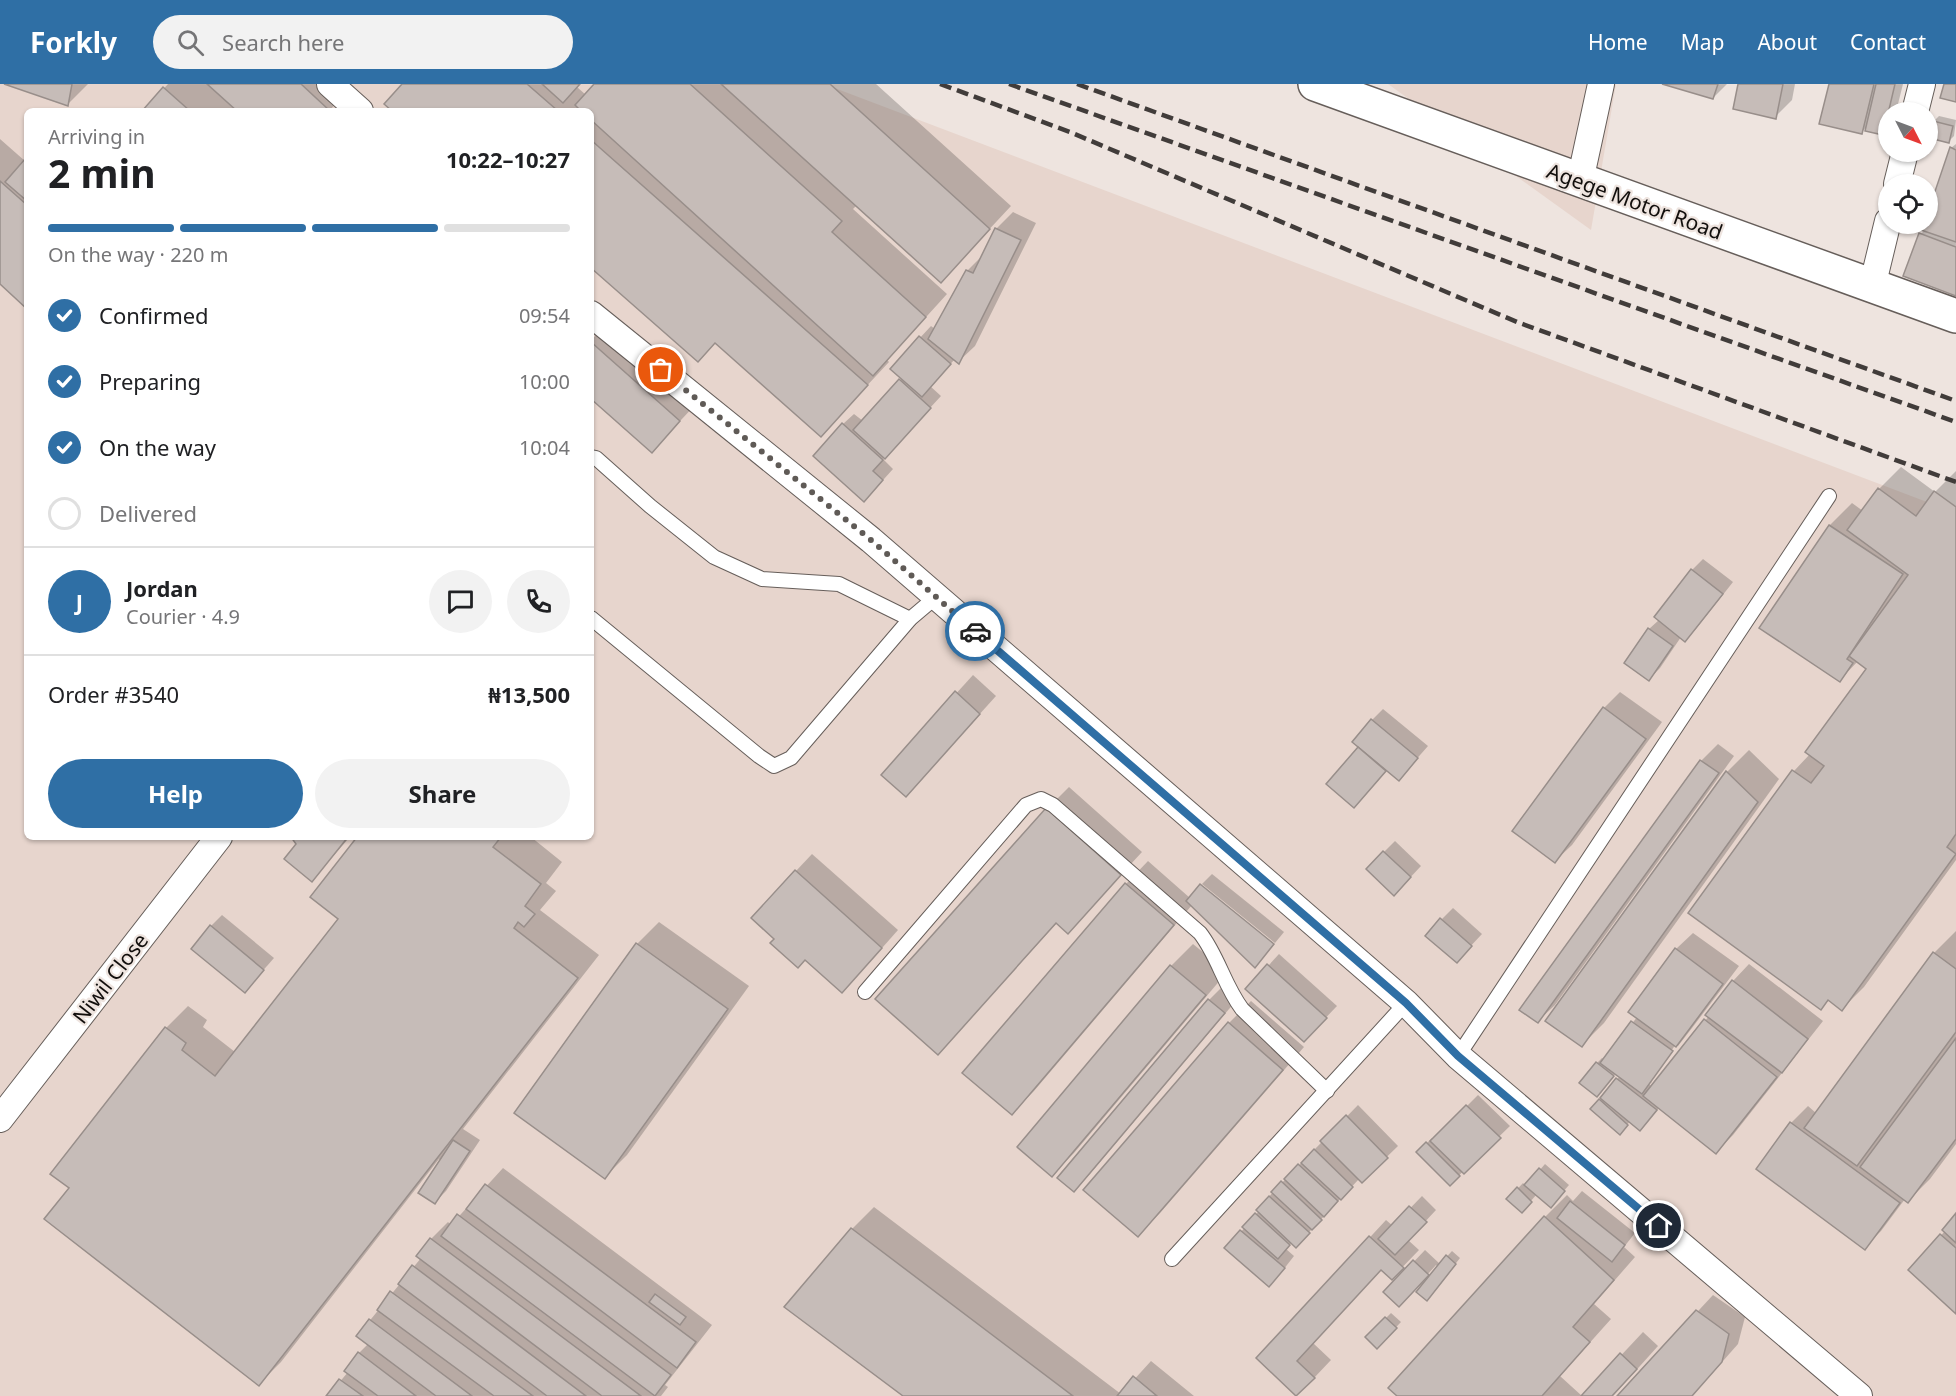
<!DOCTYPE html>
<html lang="en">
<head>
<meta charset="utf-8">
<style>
  :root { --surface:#fff; --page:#f2f2f2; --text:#202124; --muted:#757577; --line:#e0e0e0; --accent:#2f6fa5 }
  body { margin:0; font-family:"Noto Sans",sans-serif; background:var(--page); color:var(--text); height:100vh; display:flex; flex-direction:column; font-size:22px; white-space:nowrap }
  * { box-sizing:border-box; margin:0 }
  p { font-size:20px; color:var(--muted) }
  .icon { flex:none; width:33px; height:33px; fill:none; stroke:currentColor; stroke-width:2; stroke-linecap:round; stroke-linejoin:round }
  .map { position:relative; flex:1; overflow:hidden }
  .sheet { position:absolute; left:24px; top:24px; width:570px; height:732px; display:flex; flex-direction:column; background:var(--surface); border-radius:9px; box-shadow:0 2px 4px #0004 }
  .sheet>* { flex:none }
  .needle { width:39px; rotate:132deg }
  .controls { position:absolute; left:1878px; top:18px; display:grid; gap:12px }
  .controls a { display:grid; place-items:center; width:60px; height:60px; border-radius:50%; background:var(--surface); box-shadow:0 2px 4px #0004; font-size:30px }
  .pin { position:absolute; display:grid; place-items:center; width:51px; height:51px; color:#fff; margin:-26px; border:3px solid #fff; border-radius:50%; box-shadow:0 2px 6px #0007 }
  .courier { position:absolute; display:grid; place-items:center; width:60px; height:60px; margin:-30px; border:4px solid #2f6fa5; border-radius:50%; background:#fff; color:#222; box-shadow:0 2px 8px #0007 }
  .headline em { font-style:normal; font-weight:700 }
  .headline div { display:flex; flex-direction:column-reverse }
  .headline { display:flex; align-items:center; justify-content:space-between; height:102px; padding:0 24px }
  h1 { font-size:39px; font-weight:700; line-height:45px }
  .bar { display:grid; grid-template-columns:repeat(4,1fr); gap:9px 6px; align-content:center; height:72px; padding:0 24px }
  .bar i { height:8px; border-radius:4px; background:var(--line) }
  .bar .active { background:var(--accent) }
  .bar p { grid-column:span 4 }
  .line { display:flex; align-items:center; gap:15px; padding:0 24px; border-top:2px solid var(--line) }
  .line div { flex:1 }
  .round { display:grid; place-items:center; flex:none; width:63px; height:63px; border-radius:32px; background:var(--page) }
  ol { padding:0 24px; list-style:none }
  li { display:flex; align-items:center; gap:18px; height:66px }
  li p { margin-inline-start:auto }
  li .icon { padding:6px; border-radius:50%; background:var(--accent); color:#fff; stroke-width:4 }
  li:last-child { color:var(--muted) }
  li i { width:33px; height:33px; border:3px solid var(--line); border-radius:50% }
  .cta { display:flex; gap:12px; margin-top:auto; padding:12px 24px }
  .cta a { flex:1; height:69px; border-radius:36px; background:var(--accent); color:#fff; font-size:24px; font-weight:700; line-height:69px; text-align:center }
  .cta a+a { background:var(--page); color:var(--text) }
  header { display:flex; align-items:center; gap:36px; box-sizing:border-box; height:84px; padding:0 30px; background:var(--accent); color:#fff }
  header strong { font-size:28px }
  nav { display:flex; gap:33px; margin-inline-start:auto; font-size:21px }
  .search { width:420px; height:54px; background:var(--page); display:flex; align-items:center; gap:15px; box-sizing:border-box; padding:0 21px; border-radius:33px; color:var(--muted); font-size:22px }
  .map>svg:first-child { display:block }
  .built { fill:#e7d5cd; fill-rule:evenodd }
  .shadow { fill:#0003 }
  .building { fill:#c6bcb8; stroke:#988e8a; stroke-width:1.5 }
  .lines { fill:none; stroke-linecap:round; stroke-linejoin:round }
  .lane-casing { stroke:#665e5a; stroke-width:16 }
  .street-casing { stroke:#665e5a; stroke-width:28 }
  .secondary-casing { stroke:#665e5a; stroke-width:36 }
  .lane { stroke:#fff; stroke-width:14 }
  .street { stroke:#fff; stroke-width:26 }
  .secondary { stroke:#fff; stroke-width:33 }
  .rail { stroke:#413c3a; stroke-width:4.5; stroke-dasharray:12 6; stroke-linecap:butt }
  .done { stroke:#5f5a56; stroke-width:6; stroke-dasharray:0 10.8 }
  .route { stroke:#2f6fa5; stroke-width:8 }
  .labels { text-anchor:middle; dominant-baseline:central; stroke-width:4.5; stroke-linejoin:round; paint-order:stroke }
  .street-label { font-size:21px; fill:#120f0d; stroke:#eee4df }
</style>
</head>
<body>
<header>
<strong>Forkly</strong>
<div class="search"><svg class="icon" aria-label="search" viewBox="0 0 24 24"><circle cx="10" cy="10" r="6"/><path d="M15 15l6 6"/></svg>Search here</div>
<nav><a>Home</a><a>Map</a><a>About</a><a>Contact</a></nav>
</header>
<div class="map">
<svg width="1956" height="1312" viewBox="0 0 1956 1312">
  <rect width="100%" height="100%" fill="#eee4df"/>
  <g class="built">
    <path d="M0,0h824l1132,429v883h-1956zM27,27h564v726h-564z"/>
    <polygon points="1388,0 1616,0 1591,146"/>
  </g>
  <g class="shadow">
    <polygon points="8,0 88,0 67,21"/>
    <polygon points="168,0 336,0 346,9 329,27 144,27"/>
    <polygon points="404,0 580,0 577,3 586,11 596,0 876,0 1011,122 941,197 857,121 853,125 947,210 887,276 889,278 821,351 716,258 698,276 591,182 591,27 394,27"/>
    <polygon points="1668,0 1727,0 1713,14"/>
    <polygon points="1740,0 1795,0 1792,16 1775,33"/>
    <polygon points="1830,0 1903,0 1896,28 1888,28 1888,44 1883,50 1868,41 1862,48"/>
    <polygon points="1939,32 1956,36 1954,52 1949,57 1934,37"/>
    <polygon points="0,55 25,77 27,75 27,223 0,198"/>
    <polygon points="1956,60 1956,211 1921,150 1925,146 1923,145 1925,140 1928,140 1928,133 1951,64"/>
    <polygon points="1013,128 1036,139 975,262 958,278 955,275 930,302 941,312 883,375 893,385 875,405 843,340 854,330 863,337 902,294 892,284 931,242 935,245 967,187 985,169 997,144"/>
    <polygon points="607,241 696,320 652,367 591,313 591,256"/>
    <polygon points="1901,383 1935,408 1956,387 1956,776 1864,903 1842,925 1829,916 1821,924 1690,829 1794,687 1810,670 1868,584 1858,577 1840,596 1762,544 1830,441 1852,419 1863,427 1879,405"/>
    <polygon points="1703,475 1733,498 1696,545 1685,556 1681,553 1660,584 1649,595 1649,545 1659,536 1692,486"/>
    <polygon points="973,591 996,612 922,694 883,690"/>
    <polygon points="1620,608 1662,638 1572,761 1555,777 1604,624"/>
    <polygon points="1383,625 1428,662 1399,695 1388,685 1365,711 1328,700 1360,663 1372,636"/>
    <polygon points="1718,660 1734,672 1555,921 1538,937 1701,677"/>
    <polygon points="1749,666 1779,695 1604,939 1582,961 1727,688"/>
    <polygon points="1069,703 1142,768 1068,848 1058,838 938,969 1047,725"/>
    <polygon points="292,753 350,753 312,796 298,759"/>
    <polygon points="359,753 531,753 562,778 546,799 556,807 540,826 599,871 463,1045 480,1056 446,1107 435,1118 441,1077 439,1075 281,1278 259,1300 71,1104 166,944 188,922 207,936 203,943 235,968 340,835"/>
    <polygon points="1395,757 1421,782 1405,799 1384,768"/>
    <polygon points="812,770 898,846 859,890 805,874 776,855 796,787"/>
    <polygon points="1148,777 1190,814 1200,802 1273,861 1255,882 1192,821 1034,1007 1012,1029 965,989 1126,800"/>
    <polygon points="1212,790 1284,848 1275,859 1202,800"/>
    <polygon points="1453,824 1482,850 1467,866 1442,835"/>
    <polygon points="222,831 274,874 245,907 211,842"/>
    <polygon points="659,838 749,902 627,1071 605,1093 637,860"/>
    <polygon points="1956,847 1956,1060 1930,1095 1908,1117 1905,1115 1881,1147 1864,1164 1791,1039 1808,1022 1816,1029 1934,869"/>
    <polygon points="1693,849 1739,882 1692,944 1678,962 1676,960 1649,998 1652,998 1649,1000 1652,1003 1709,932 1733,897 1749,880 1823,937 1733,1051 1716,1068 1660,1023 1640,1045 1630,1037 1625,1044 1592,1025 1620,992 1616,989 1597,1011 1597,979 1602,974 1605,976 1637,933 1676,865"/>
    <polygon points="1193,860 1227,888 1074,1069 1052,1091 1171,882"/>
    <polygon points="1279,870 1337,922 1315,945 1247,905"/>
    <polygon points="1226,899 1240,912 1090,1090 1073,1106 1059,1094 1209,916"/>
    <polygon points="1251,917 1304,963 1160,1129 1138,1151 1229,939"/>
    <polygon points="1478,1011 1510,1042 1450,1100 1418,1068 1432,1054 1434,1055"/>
    <polygon points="1358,1021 1398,1062 1362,1097 1359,1095 1296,1162 1292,1158 1286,1165 1294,1172 1280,1190 1227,1164 1259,1127 1258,1126 1273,1108"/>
    <polygon points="1545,1080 1569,1101 1555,1117 1537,1110 1522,1127 1508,1115 1523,1099 1526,1102"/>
    <polygon points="503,1084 712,1241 665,1301 668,1303 661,1312 328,1312 348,1288 359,1269 369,1259 358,1251 421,1174 418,1172 431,1155 448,1138 451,1141"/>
    <polygon points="1582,1107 1635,1149 1624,1163 1635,1173 1594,1220 1611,1235 1560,1292 1582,1312 1399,1312 1545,1133 1567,1111 1573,1117"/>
    <polygon points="1422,1112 1436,1126 1408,1156 1419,1166 1392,1194 1382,1184 1313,1259 1331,1276 1314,1294 1258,1274 1386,1136 1393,1142"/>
    <polygon points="874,1123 1121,1310 1151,1277 1194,1312 905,1312 852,1145"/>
    <polygon points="1956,1132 1956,1228 1910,1186 1945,1147"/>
    <polygon points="1425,1166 1440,1180 1452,1167 1460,1174 1432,1210 1438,1183 1436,1181 1410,1210 1385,1208"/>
    <polygon points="1713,1211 1745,1233 1738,1260 1692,1312 1619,1312"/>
    <polygon points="1391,1229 1401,1238 1377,1263 1367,1253"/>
    <polygon points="1643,1248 1658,1262 1613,1312 1583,1312"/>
  </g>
  <g class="building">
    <polygon points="4,0 72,0 68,22"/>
    <polygon points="207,0 301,0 330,27 237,27"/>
    <polygon points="402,0 527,0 558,27 392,27 384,20"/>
    <polygon points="542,0 580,0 563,19"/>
    <polygon points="594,0 690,0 842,137 832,148 926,233 873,292 591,36 591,27 581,27 575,21"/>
    <polygon points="721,0 830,0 990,145 941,199"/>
    <polygon points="1662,0 1718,0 1713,15"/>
    <polygon points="1738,0 1783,0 1776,35 1733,25"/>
    <polygon points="1829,0 1874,0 1862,50 1819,40"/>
    <polygon points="1876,0 1895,0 1883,51 1865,47"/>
    <polygon points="1944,0 1956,0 1956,18 1940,14"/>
    <polygon points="163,3 190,27 142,27"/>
    <polygon points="1933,37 1953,42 1949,59 1929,54"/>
    <polygon points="591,56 868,301 821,353 715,259 698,278 591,184"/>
    <polygon points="1950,63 1956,66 1956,158 1921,146 1924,140 1928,140 1928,128"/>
    <polygon points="25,75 27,77 27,117 5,98"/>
    <polygon points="0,97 27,121 27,225 0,200"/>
    <polygon points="995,144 1021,156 959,280 928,255 966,186 973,189"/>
    <polygon points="1919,149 1956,163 1956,212 1903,192"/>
    <polygon points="919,252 951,280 922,313 890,285"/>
    <polygon points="591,258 680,337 652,369 591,315"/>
    <polygon points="899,295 931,324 885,375 853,346"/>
    <polygon points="842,339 883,376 873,387 883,396 864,418 813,372"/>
    <polygon points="1878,404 1916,432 1934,407 1956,423 1956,750 1947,763 1956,770 1842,927 1828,916 1821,926 1688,829 1792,686 1811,699 1824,682 1805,668 1866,585 1849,572 1908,491 1847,446"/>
    <polygon points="1829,441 1903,490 1847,575 1853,579 1840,598 1759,544"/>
    <polygon points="1691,485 1723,510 1685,558 1654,533"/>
    <polygon points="1648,544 1673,562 1649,597 1624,579"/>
    <polygon points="955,607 980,630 906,713 881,691"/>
    <polygon points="1603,623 1646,655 1555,779 1512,747"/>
    <polygon points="1371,635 1418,674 1399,697 1352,658"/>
    <polygon points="1358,663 1386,687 1354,724 1326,700"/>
    <polygon points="1700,676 1719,689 1538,939 1519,926"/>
    <polygon points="1726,687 1758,718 1582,963 1545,937"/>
    <polygon points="1046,724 1121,791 1068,850 1056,839 938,971 875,915"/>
    <polygon points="291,753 348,753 312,798 284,775 296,760"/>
    <polygon points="357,753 501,753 493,763 541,800 525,822 535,830 524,843 518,838 514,844 578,894 259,1302 44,1135 69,1104 50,1090 165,943 186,959 182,966 215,992 338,835 310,813"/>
    <polygon points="1383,767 1411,793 1394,812 1366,785"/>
    <polygon points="795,786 882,864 842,909 805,876 798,884 770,859 774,855 751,834"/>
    <polygon points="1125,799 1174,841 1012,1031 962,989"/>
    <polygon points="1200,800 1274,860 1255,884 1186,817"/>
    <polygon points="1440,834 1472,862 1457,879 1425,852"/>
    <polygon points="210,841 264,886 245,909 191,865"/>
    <polygon points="636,859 728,925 605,1095 514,1029"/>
    <polygon points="1675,864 1723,900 1676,963 1628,928"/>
    <polygon points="1933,868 1956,885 1956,948 1857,1082 1804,1044"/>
    <polygon points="1267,880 1327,934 1304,958 1245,905"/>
    <polygon points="1170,881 1206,911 1052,1093 1017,1063"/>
    <polygon points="1732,896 1808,955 1782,989 1705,931"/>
    <polygon points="1208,915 1225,929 1074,1108 1057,1094"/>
    <polygon points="1704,935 1777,993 1716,1070 1643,1012"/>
    <polygon points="1631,937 1673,967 1642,1010 1600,979"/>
    <polygon points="1228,938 1283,986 1138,1153 1083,1106"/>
    <polygon points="1956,954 1956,1055 1908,1119 1860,1083"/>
    <polygon points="1596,978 1614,992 1597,1013 1579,999"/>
    <polygon points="1616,994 1657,1026 1640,1047 1600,1014"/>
    <polygon points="1599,1015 1628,1041 1620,1051 1590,1025"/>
    <polygon points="1466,1021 1501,1054 1464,1090 1430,1057"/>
    <polygon points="1346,1031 1388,1074 1362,1099 1320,1057"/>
    <polygon points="1790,1038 1900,1119 1865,1166 1756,1085"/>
    <polygon points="453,1056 470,1067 435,1120 418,1109"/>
    <polygon points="1426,1058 1460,1092 1450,1102 1416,1068"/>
    <polygon points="1314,1065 1353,1103 1341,1116 1301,1079"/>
    <polygon points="1298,1080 1338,1117 1324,1133 1284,1095"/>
    <polygon points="1539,1084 1565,1107 1551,1124 1524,1101"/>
    <polygon points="1281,1097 1322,1136 1312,1146 1271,1108"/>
    <polygon points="485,1100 696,1258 677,1284 466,1125"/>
    <polygon points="1517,1103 1532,1118 1522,1129 1506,1115"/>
    <polygon points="1269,1112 1310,1149 1296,1164 1256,1126"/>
    <polygon points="1570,1117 1625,1161 1612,1178 1557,1134"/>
    <polygon points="1409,1122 1427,1138 1395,1171 1378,1155"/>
    <polygon points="1255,1129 1290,1161 1278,1175 1242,1143"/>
    <polygon points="1956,1129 1956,1159 1942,1146"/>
    <polygon points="457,1130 671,1291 655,1312 441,1152"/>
    <polygon points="1544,1132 1614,1196 1573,1243 1590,1258 1542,1312 1397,1312 1388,1304"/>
    <polygon points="851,1144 1073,1312 903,1312 784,1223"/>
    <polygon points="1240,1146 1285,1184 1269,1203 1224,1164"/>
    <polygon points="1940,1150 1956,1164 1956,1230 1908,1186"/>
    <polygon points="1369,1152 1404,1184 1392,1196 1381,1186 1297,1277 1315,1294 1296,1312 1256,1274"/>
    <polygon points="430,1154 641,1312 602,1312 416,1172"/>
    <polygon points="1446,1171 1456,1180 1427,1217 1416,1208"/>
    <polygon points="1413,1176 1429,1191 1399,1223 1383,1208"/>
    <polygon points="412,1181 586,1312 547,1312 398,1200"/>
    <polygon points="390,1207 533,1312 494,1312 377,1226"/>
    <polygon points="655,1210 686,1233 680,1241 649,1218"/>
    <polygon points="1696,1226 1729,1250 1722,1278 1692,1312 1617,1312"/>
    <polygon points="1385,1233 1397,1244 1377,1265 1365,1253"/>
    <polygon points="369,1235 472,1312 436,1312 356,1252"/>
    <polygon points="358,1268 416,1312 378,1312 344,1287"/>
    <polygon points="1620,1269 1637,1285 1612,1312 1581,1312"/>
    <polygon points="1133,1292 1157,1312 1117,1312"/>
    <polygon points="339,1295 363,1312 326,1312"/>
  </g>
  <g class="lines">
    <g class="lane-casing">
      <g id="lane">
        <polyline points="591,373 596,374 650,422 714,473 762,495 839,500 910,535"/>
        <polyline points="591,534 759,672 774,682 791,674 910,535 936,513"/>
        <path d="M865,908l161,-187 15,-6 12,6 147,128c18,23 24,52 42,76l85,82"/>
        <polyline points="1458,972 1829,412"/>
        <polyline points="1172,1175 1406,919"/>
      </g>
    </g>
    <g class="street-casing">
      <g id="street">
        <polyline points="330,0 360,27"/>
        <polyline points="1915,28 1922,0"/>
        <polyline points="1580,97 1601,0"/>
        <polyline points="1897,100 1905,68"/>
        <polyline points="1872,203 1888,137"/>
        <polyline points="591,230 871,456 1406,919 1458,972 1859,1312"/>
        <polyline points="0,1035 219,753"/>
      </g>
    </g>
    <g class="secondary-casing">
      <polyline id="secondary" points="1315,0 1956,232"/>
    </g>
    <use href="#lane" class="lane"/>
    <use href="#street" class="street"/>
    <use href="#secondary" class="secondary"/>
    <g class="rail">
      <polyline points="940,0 1070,48 1517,238 1956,398"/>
      <polyline points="1009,0 1956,338"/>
      <polyline points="1077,0 1956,317"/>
    </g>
  </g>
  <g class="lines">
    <polyline class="done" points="661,286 871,456 975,547"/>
    <polyline class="route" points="975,547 1406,919 1458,972 1659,1142"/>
  </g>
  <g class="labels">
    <g class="street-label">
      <text transform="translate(1635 117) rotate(20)">Agege Motor Road</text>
      <text transform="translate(110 894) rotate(-52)">Niwil Close</text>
    </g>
  </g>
</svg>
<div class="controls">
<a><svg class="needle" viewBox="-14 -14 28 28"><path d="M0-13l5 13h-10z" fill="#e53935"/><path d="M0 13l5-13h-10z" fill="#757577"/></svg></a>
<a><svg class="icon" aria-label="locate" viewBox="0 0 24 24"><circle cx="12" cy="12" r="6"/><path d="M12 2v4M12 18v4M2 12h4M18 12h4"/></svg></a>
</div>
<div class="pin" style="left:661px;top:286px;background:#ea580c"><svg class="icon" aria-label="bag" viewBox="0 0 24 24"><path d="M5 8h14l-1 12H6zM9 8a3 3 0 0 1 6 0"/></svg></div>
<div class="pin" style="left:1659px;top:1142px;background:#1f2937"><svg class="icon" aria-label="home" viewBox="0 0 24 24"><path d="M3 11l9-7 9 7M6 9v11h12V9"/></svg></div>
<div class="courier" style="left:975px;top:547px"><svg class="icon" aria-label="car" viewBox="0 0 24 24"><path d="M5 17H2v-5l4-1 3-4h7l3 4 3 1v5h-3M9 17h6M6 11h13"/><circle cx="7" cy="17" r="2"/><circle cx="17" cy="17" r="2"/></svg></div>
<section class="sheet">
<div class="headline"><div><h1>2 min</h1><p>Arriving in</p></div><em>10:22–10:27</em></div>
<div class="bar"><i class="active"></i><i class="active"></i><i class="active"></i><i></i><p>On the way · 220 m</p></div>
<ol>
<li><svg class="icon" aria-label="check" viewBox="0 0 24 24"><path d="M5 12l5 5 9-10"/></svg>Confirmed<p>09:54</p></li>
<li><svg class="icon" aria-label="check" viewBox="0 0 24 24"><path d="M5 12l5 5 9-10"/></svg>Preparing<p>10:00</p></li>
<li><svg class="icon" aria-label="check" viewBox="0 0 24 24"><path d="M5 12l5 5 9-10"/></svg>On the way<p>10:04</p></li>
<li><i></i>Delivered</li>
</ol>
<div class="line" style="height:108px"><b class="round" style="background:var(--accent);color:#fff">J</b><div><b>Jordan</b><p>Courier · 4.9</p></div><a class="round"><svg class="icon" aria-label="chat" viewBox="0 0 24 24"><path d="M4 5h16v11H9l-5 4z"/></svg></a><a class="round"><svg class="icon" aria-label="phone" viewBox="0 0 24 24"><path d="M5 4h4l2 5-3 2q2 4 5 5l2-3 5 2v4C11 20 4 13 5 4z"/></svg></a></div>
<div class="line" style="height:78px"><div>Order #3540</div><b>₦13,500</b></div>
<div class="cta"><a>Help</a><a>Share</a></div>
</section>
</div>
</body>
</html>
